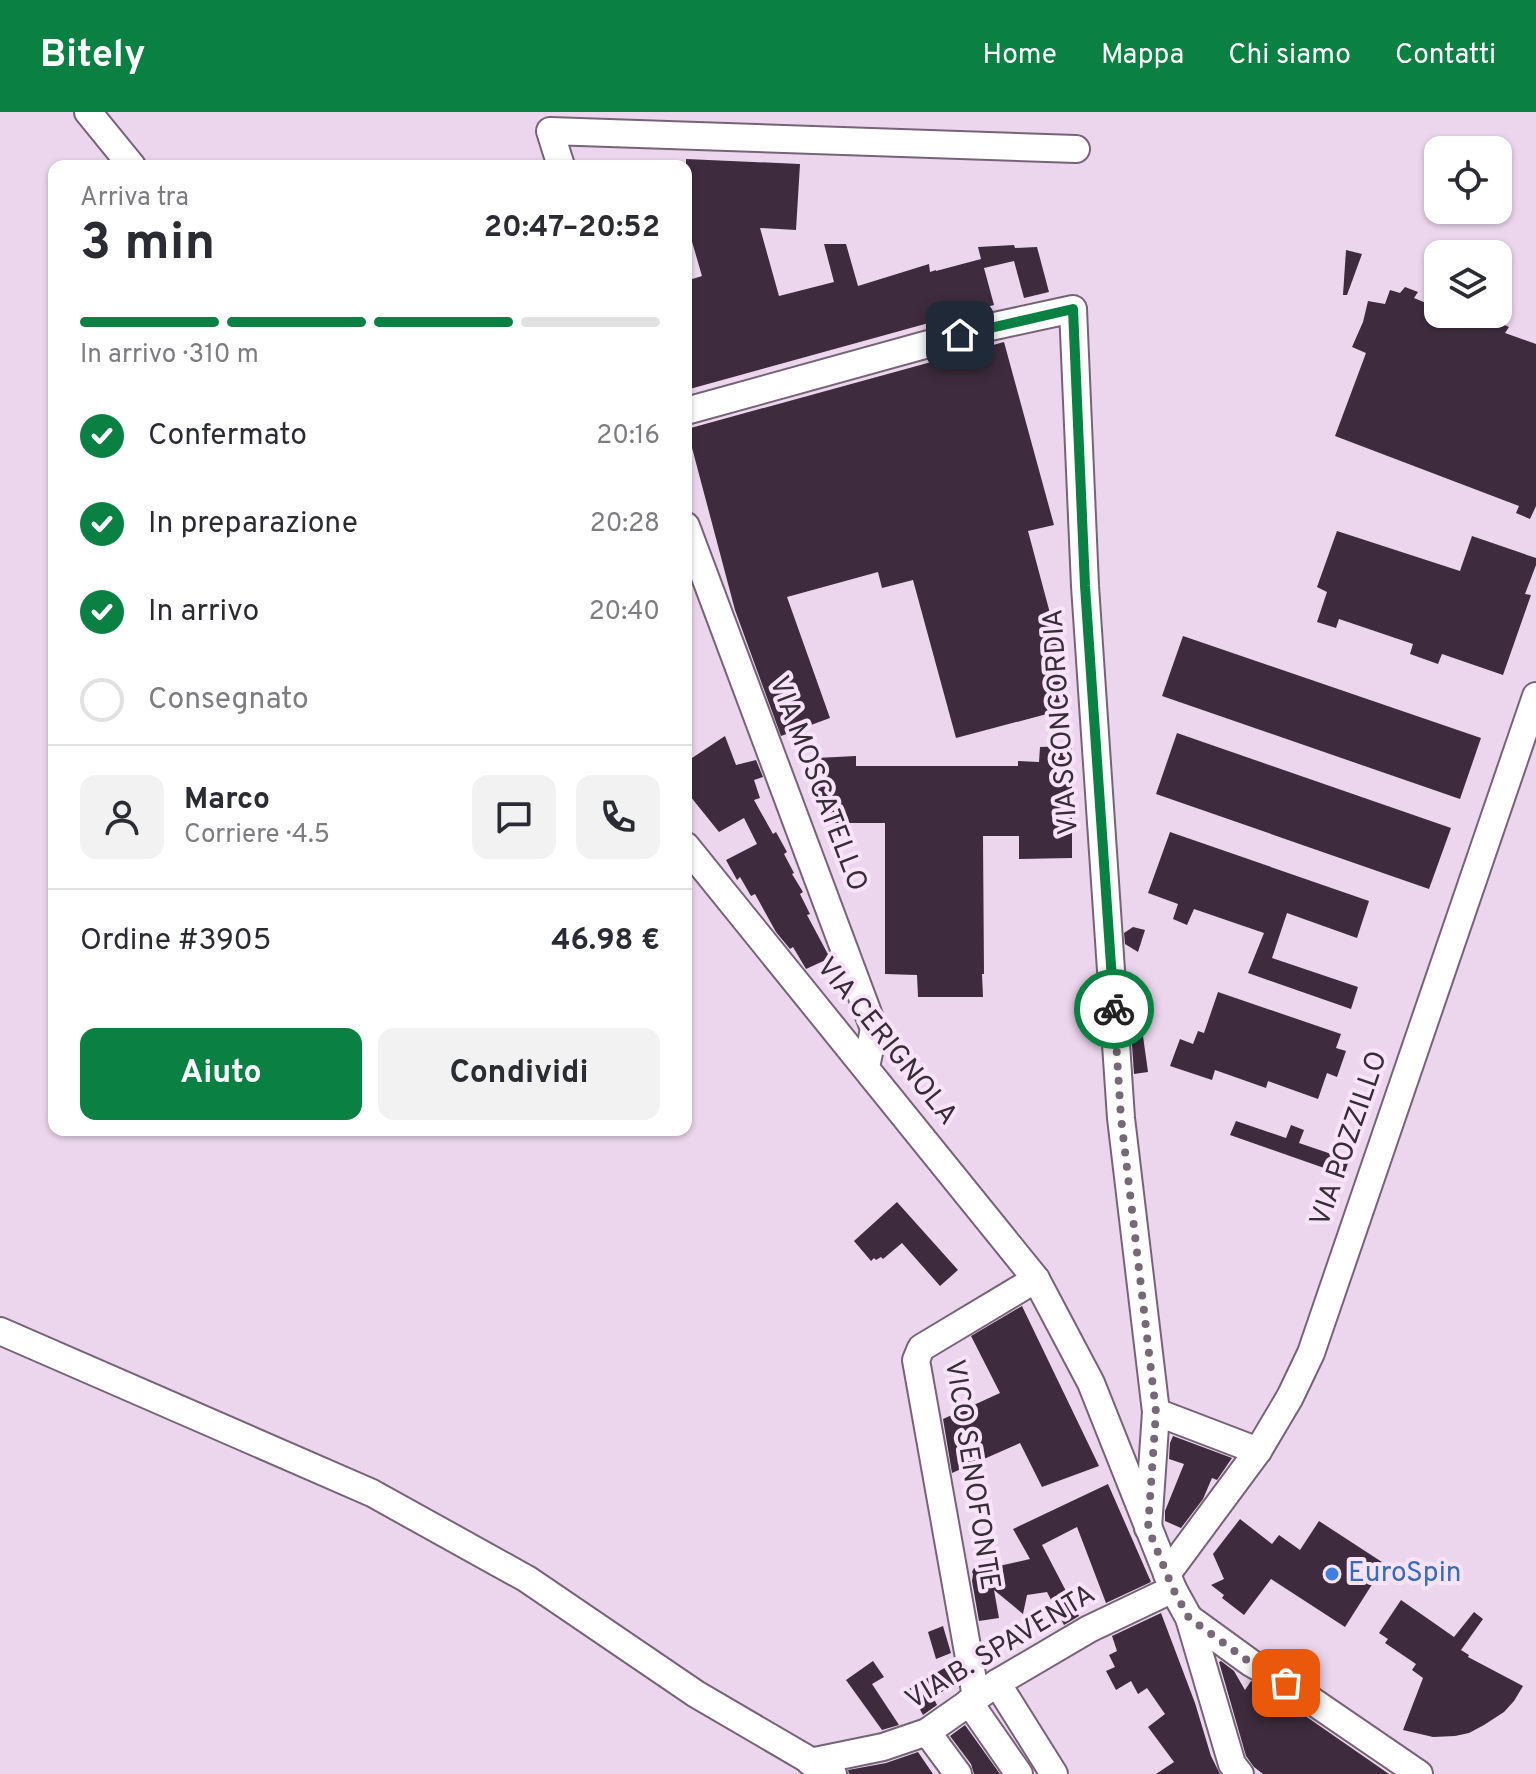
<!DOCTYPE html>
<html lang="it">
<head>
<meta charset="utf-8">
<style>
  :root { --surface:#fff; --page:#f2f2f3; --text:#2b2b33; --muted:#7c7c81; --line:#e1e1e2; --accent:#0b8043 }
  body { margin:0; font-family:Overpass,sans-serif; background:var(--page); color:var(--text); height:100vh; display:flex; flex-direction:column; font-size:30px; white-space:nowrap }
  * { box-sizing:border-box; margin:0 }
  p { font-size:26px; color:var(--muted) }
  .icon { flex:none; width:44px; height:44px; fill:none; stroke:currentColor; stroke-width:2; stroke-linecap:round; stroke-linejoin:round }
  .map { position:relative; flex:1; overflow:hidden }
  .details { position:absolute; left:48px; top:48px; width:644px; height:976px; display:flex; flex-direction:column; background:var(--surface); border-radius:16px; box-shadow:0 2px 6px #0004 }
  .details>* { flex:none }
  .fabs { position:absolute; left:1424px; top:24px; display:grid; gap:16px }
  .fabs a { display:grid; place-items:center; width:88px; height:88px; border-radius:16px; background:var(--surface); box-shadow:0 2px 6px #0004; font-size:40px }
  .pin { position:absolute; display:grid; place-items:center; width:68px; height:68px; color:#fff; margin:-34px; border-radius:16px; box-shadow:0 4px 12px #0006 }
  .courier { position:absolute; display:grid; place-items:center; width:80px; height:80px; margin:-40px; border:6px solid #0b8043; border-radius:50%; background:#fff; color:#222; box-shadow:0 2px 10px #0007 }
  .summary em { font-style:normal; font-weight:700 }
  .summary div { display:flex; flex-direction:column-reverse }
  .summary { display:flex; align-items:center; justify-content:space-between; height:136px; padding:0 32px }
  h1 { font-size:52px; font-weight:700; line-height:60px }
  .bar { display:grid; grid-template-columns:repeat(4,1fr); gap:12px 8px; align-content:center; height:96px; padding:0 32px }
  .bar i { height:10px; border-radius:6px; background:var(--line) }
  .bar .selected { background:var(--accent) }
  .bar p { grid-column:span 4 }
  .line { display:flex; align-items:center; gap:20px; padding:0 32px; border-top:2px solid var(--line) }
  .line div { flex:1 }
  .round { display:grid; place-items:center; flex:none; width:84px; height:84px; border-radius:16px; background:var(--page) }
  ol { padding:0 32px; list-style:none }
  li { display:flex; align-items:center; gap:24px; height:88px }
  li p { margin-inline-start:auto }
  li .icon { padding:8px; border-radius:50%; background:var(--accent); color:#fff; stroke-width:4 }
  li:last-child { color:var(--muted) }
  li i { width:44px; height:44px; border:4px solid var(--line); border-radius:50% }
  .button { display:flex; gap:16px; margin-top:auto; padding:16px 32px }
  .button a { flex:1; height:92px; border-radius:16px; background:var(--accent); color:#fff; font-size:32px; font-weight:700; line-height:92px; text-align:center }
  .button a+a { background:var(--page); color:var(--text) }
  header { display:flex; align-items:center; gap:48px; box-sizing:border-box; height:112px; padding:0 40px; background:var(--accent); color:#fff }
  header strong { font-size:38px }
  nav { display:flex; gap:44px; margin-inline-start:auto; font-size:28px }
  .map>svg:first-child { display:block }
  .building { fill:#3e2c3e }
  .lines { fill:none; stroke-linecap:round; stroke-linejoin:round }
  .minor-casing { stroke:#776378; stroke-width:30 }
  .minor { stroke:#fff; stroke-width:26 }
  .done { stroke:#766876; stroke-width:8; stroke-dasharray:0 14.4 }
  .route { stroke:#0b8043; stroke-width:10 }
  .shop-dot { fill:#3f7fe0; stroke:#f9e3fa; stroke-width:3 }
  .labels { text-anchor:middle; dominant-baseline:central; stroke-width:8; stroke-linejoin:round; paint-order:stroke }
  .street-label { font-size:28px; fill:#362d36; stroke:#f9e3fa }
  .shop-label { font-size:28px; fill:#366cbe; stroke:#f9e3fa; text-anchor:start }
</style>
</head>
<body>
<header>
<strong>Bitely</strong>
<nav><a>Home</a><a>Mappa</a><a>Chi siamo</a><a>Contatti</a></nav>
</header>
<div class="map">
<svg width="1536" height="1662" viewBox="0 0 1536 1662">
  <rect width="100%" height="100%" fill="#ecd6ed"/>
  <g class="building">
    <polygon points="686,47 800,52 796,118 760,116 779,184 834,170 824,132 846,132 858,174 929,152 930,160 936,158 936,159 981,147 978,135 1014,133 1015,136 1037,135 1049,180 1024,186 1014,149 984,156 994,193 686,278 686,169 702,164 686,109"/>
    <polygon points="1346,138 1362,142 1347,183 1343,183"/>
    <polygon points="1405,175 1418,180 1414,186 1438,196 1438,202 1454,202 1492,216 1495,209 1509,215 1505,221 1536,232 1536,394 1530,407 1516,401 1519,394 1335,324 1366,241 1352,235 1363,210 1368,189 1385,192 1390,178 1400,181"/>
    <polygon points="1004,230 1054,413 1028,419 1070,576 1056,577 1062,598 956,626 913,468 882,476 878,460 787,485 830,606 781,624 735,498 687,317"/>
    <polygon points="1337,419 1460,459 1472,424 1536,446 1536,453 1525,482 1531,483 1503,563 1442,542 1438,552 1410,542 1413,532 1339,507 1336,516 1317,510 1327,480 1317,475"/>
    <polygon points="1183,524 1481,626 1460,687 1162,584"/>
    <polygon points="1177,621 1451,716 1429,777 1156,682"/>
    <polygon points="725,624 736,653 756,648 763,665 754,668 760,686 754,688 773,722 776,720 787,740 784,742 794,761 792,762 803,780 800,782 810,802 807,803 830,846 806,857 793,835 790,837 776,820 755,782 751,784 740,765 737,768 726,748 757,732 744,706 719,720 686,679 686,650"/>
    <polygon points="1072,634 1072,746 1019,747 1019,724 983,724 984,862 982,862 983,885 918,885 917,863 885,862 885,711 835,711 835,700 827,701 826,685 816,685 816,646 856,644 856,654 1018,654 1018,649 1039,650 1040,635"/>
    <polygon points="1170,720 1369,789 1357,826 1287,801 1272,846 1358,875 1351,897 1248,861 1264,821 1194,797 1187,813 1173,807 1178,792 1148,781"/>
    <polygon points="1133,815 1145,818 1138,840 1125,832 1124,821"/>
    <polygon points="1218,880 1341,922 1336,936 1346,939 1337,965 1327,961 1318,987 1268,969 1266,976 1215,958 1212,968 1170,954 1180,927 1193,932 1198,919 1204,921"/>
    <polygon points="1142,917 1148,960 1134,962 1131,918"/>
    <polygon points="1236,1009 1286,1026 1291,1013 1304,1018 1299,1031 1349,1048 1344,1063 1230,1023"/>
    <polygon points="897,1090 958,1158 940,1174 902,1131 883,1147 881,1145 876,1148 874,1146 871,1149 854,1129"/>
    <polygon points="1022,1194 1099,1354 1042,1375 1020,1331 952,1361 943,1307 1000,1281 971,1224"/>
    <polygon points="1173,1324 1232,1346 1217,1368 1212,1366 1203,1387 1181,1416 1165,1409 1165,1399 1184,1352 1169,1347 1170,1331"/>
    <polygon points="1108,1372 1151,1470 1106,1491 1077,1415 1042,1433 1079,1504 1064,1513 1047,1480 1027,1483 1023,1502 994,1478 999,1506 979,1509 972,1469 973,1462 972,1460 974,1456 981,1458 1030,1447 1013,1417"/>
    <polygon points="1240,1407 1272,1432 1279,1423 1300,1438 1319,1409 1385,1452 1345,1515 1271,1467 1244,1503 1222,1486 1224,1483 1211,1473 1224,1467 1213,1442"/>
    <polygon points="1401,1488 1454,1525 1474,1500 1483,1507 1461,1538 1469,1543 1468,1545 1523,1574 1514,1589 1504,1600 1484,1613 1469,1621 1455,1624 1433,1625 1403,1618 1423,1566 1412,1558 1416,1552 1385,1531 1388,1527 1379,1521"/>
    <polygon points="1161,1501 1195,1591 1211,1644 1220,1662 1156,1662 1174,1650 1148,1615 1165,1602 1147,1576 1138,1582 1131,1569 1116,1578 1106,1559 1115,1555 1109,1543 1117,1539 1112,1524"/>
    <polygon points="943,1514 951,1541 936,1547 928,1520"/>
    <polygon points="873,1549 884,1565 872,1572 899,1613 882,1618 846,1568"/>
    <polygon points="1221,1549 1234,1559 1245,1578 1251,1569 1278,1585 1389,1662 1263,1662 1254,1655 1246,1644 1219,1550"/>
    <polygon points="946,1555 955,1572 933,1585 937,1593 923,1603 909,1577"/>
    <polygon points="965,1613 1000,1662 974,1662 971,1652 950,1624"/>
    <polygon points="918,1640 933,1662 849,1662 848,1658 886,1651"/>
  </g>
  <g class="lines">
    <g class="minor-casing">
      <g id="minor">
        <polyline points="88,0 132,54"/>
        <polyline points="561,54 550,19 1076,37"/>
        <polyline points="686,299 990,215 1073,197 1085,474 1121,1006 1156,1300 1148,1416"/>
        <polyline points="686,414 874,917 866,955"/>
        <polyline points="686,734 1036,1167 1091,1271 1173,1477 1189,1506 1232,1652 1240,1662"/>
        <polyline points="0,1219 372,1381 527,1467 696,1582 833,1662"/>
        <polyline points="1156,1300 1258,1339"/>
        <polyline points="1167,1462 1258,1339 1290,1285 1311,1241 1536,584"/>
        <polyline points="1189,1506 1251,1551 1286,1571 1419,1662"/>
        <polyline points="997,1571 1054,1662"/>
        <polyline points="976,1585 916,1248 921,1236 1036,1167"/>
        <polyline points="969,1590 1019,1662"/>
        <polyline points="927,1620 958,1662"/>
        <polyline points="810,1650 883,1635 927,1620 997,1571 1089,1517 1173,1477"/>
      </g>
    </g>
    <use href="#minor" class="minor"/>
  </g>
  <g class="lines">
    <polyline class="done" points="1114,897 1121,1006 1156,1300 1148,1416 1173,1477 1189,1506 1251,1551 1286,1571"/>
    <polyline class="route" points="960,223 1073,197 1085,474 1114,897"/>
  </g>
  <circle class="shop-dot" cx="1332" cy="1462" r="8"/>
  <g class="labels">
    <g class="street-label">
      <text transform="translate(1062 610) rotate(-94)">VIA SCONCORDIA</text>
      <text transform="translate(817 672) rotate(69)">VIA MOSCATELLO</text>
      <text transform="translate(886 930) rotate(51)">VIA CERIGNOLA</text>
      <text transform="translate(1350 1027) rotate(-71)">VIA POZZILLO</text>
      <text transform="translate(971 1363) rotate(81)">VICO SENOFONTE</text>
      <text transform="translate(1001 1536) rotate(-31)">VIA B. SPAVENTA</text>
    </g>
    <g class="shop-label">
      <text x="1348" y="1462">EuroSpin</text>
    </g>
  </g>
</svg>
<div class="fabs">
<a><svg class="icon" aria-label="locate" viewBox="0 0 24 24"><circle cx="12" cy="12" r="6"/><path d="M12 2v4M12 18v4M2 12h4M18 12h4"/></svg></a>
<a><svg class="icon" aria-label="layers" viewBox="0 0 24 24"><path d="M12 4l9 5-9 5-9-5zM3 14l9 5 9-5"/></svg></a>
</div>
<div class="pin" style="left:1286px;top:1571px;background:#ea580c"><svg class="icon" aria-label="bag" viewBox="0 0 24 24"><path d="M5 8h14l-1 12H6zM9 8a3 3 0 0 1 6 0"/></svg></div>
<div class="pin" style="left:960px;top:223px;background:#1f2937"><svg class="icon" aria-label="home" viewBox="0 0 24 24"><path d="M3 11l9-7 9 7M6 9v11h12V9"/></svg></div>
<div class="courier" style="left:1114px;top:897px"><svg class="icon" aria-label="bike" viewBox="0 0 24 24"><circle cx="6" cy="16" r="4"/><circle cx="18" cy="16" r="4"/><path d="M6 16l4-8h5l3 8M10 8l3 8H6M13 5h3"/></svg></div>
<section class="details">
<div class="summary"><div><h1>3 min</h1><p>Arriva tra</p></div><em>20:47–20:52</em></div>
<div class="bar"><i class="selected"></i><i class="selected"></i><i class="selected"></i><i></i><p>In arrivo · 310 m</p></div>
<ol>
<li><svg class="icon" aria-label="check" viewBox="0 0 24 24"><path d="M5 12l5 5 9-10"/></svg>Confermato<p>20:16</p></li>
<li><svg class="icon" aria-label="check" viewBox="0 0 24 24"><path d="M5 12l5 5 9-10"/></svg>In preparazione<p>20:28</p></li>
<li><svg class="icon" aria-label="check" viewBox="0 0 24 24"><path d="M5 12l5 5 9-10"/></svg>In arrivo<p>20:40</p></li>
<li><i></i>Consegnato</li>
</ol>
<div class="line" style="height:144px"><a class="round"><svg class="icon" aria-label="person" viewBox="0 0 24 24"><circle cx="12" cy="8" r="4"/><path d="M4 21q1-7 8-7t8 7"/></svg></a><div><b>Marco</b><p>Corriere · 4.5</p></div><a class="round"><svg class="icon" aria-label="chat" viewBox="0 0 24 24"><path d="M4 5h16v11H9l-5 4z"/></svg></a><a class="round"><svg class="icon" aria-label="phone" viewBox="0 0 24 24"><path d="M5 4h4l2 5-3 2q2 4 5 5l2-3 5 2v4C11 20 4 13 5 4z"/></svg></a></div>
<div class="line" style="height:104px"><div>Ordine #3905</div><b>46.98 €</b></div>
<div class="button"><a>Aiuto</a><a>Condividi</a></div>
</section>
</div>
</body>
</html>
